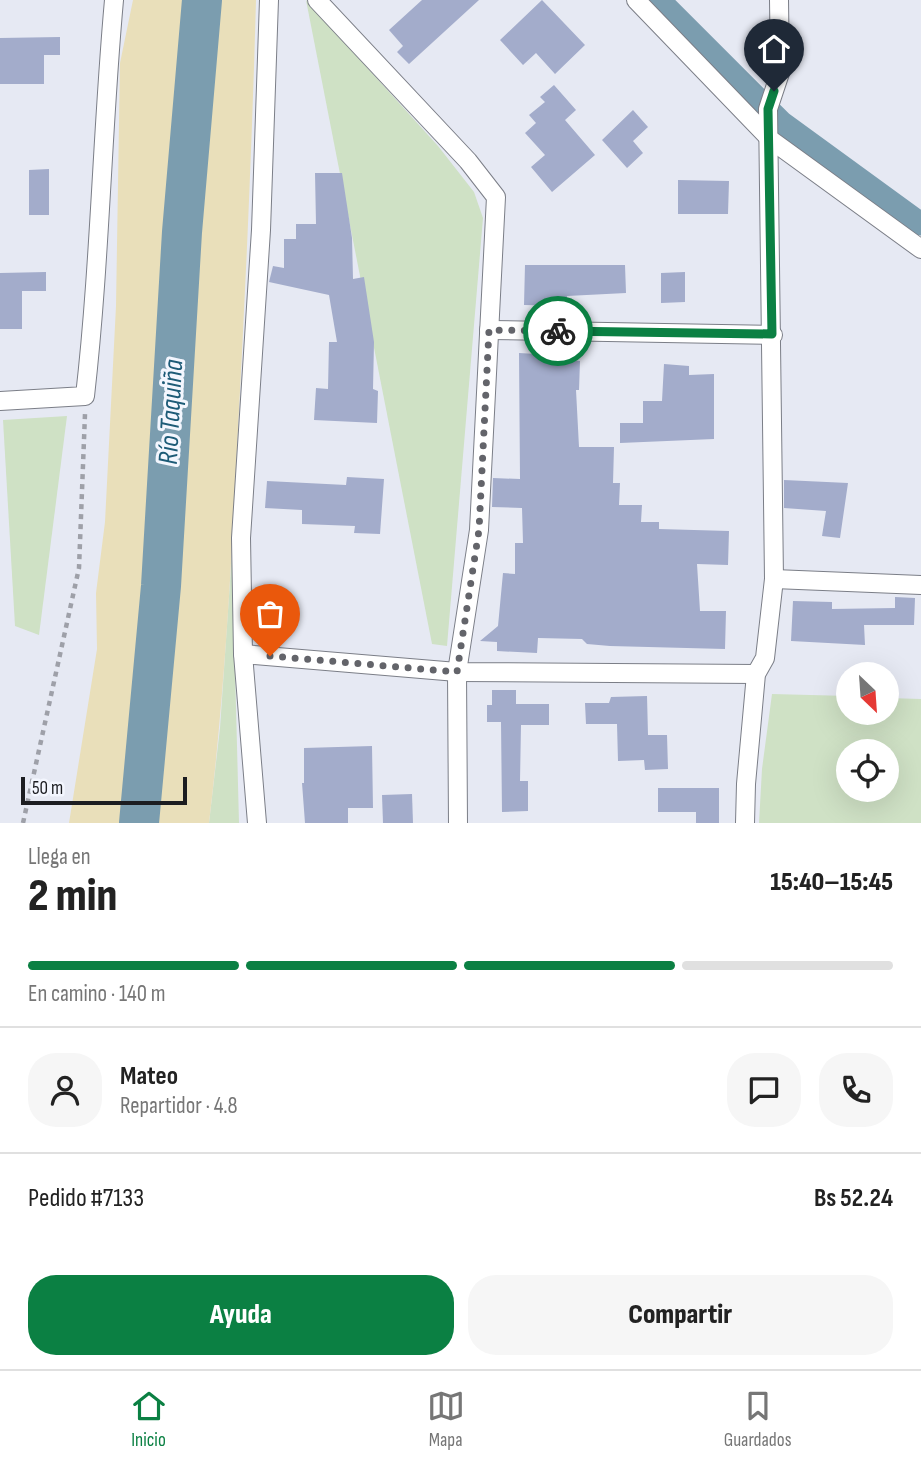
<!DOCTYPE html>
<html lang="es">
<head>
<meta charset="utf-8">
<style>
  :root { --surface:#fff; --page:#f6f6f6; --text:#222; --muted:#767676; --line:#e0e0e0; --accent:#0b8043 }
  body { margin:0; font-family:"Sofia Sans Condensed",sans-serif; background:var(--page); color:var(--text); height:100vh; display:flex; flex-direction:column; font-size:26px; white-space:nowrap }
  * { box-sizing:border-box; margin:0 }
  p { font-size:23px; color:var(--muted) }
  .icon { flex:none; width:38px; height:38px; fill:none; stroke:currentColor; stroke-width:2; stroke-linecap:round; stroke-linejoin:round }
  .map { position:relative; height:823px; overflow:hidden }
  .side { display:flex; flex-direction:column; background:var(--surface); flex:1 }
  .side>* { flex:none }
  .needle { width:46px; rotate:155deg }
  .controls { position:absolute; left:836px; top:662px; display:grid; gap:14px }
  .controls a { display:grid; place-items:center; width:63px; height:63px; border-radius:50%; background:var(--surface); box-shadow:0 7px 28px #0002; font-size:35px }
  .scale { position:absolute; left:21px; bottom:18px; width:166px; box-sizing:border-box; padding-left:7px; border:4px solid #1c1d21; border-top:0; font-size:19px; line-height:24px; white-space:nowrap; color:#1c1d21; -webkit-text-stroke:5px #f3f6fe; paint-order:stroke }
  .pin { position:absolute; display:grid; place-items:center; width:60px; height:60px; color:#fff; margin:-72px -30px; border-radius:50% 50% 50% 0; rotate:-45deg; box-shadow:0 0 7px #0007 }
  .pin .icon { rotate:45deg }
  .courier { position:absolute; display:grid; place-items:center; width:70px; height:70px; margin:-35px; border:5px solid #0b8043; border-radius:50%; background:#fff; color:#222; box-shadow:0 2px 9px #0007 }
  .summary em { font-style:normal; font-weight:800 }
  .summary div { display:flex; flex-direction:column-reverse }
  .summary { display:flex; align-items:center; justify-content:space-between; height:119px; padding:0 28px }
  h1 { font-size:46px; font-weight:800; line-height:52px }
  .bar { display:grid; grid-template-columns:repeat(4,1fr); gap:10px 7px; align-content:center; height:84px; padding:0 28px }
  .bar i { height:9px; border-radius:5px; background:var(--line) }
  .bar .on { background:var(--accent) }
  .bar p { grid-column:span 4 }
  .line { display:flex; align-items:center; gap:18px; padding:0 28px; border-top:2px solid var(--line) }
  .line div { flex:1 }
  .round { display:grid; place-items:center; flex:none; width:74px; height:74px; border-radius:28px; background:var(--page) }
  .action { display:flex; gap:14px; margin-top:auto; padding:14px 28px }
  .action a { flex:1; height:80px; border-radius:28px; background:var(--accent); color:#fff; font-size:28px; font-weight:800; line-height:80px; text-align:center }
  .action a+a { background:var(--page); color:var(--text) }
  .tab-bar { display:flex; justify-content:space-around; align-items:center; height:98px; border-top:2px solid var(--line); background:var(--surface); font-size:19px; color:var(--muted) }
  .tab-bar a { display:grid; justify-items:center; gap:4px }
  .tab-bar .on { color:var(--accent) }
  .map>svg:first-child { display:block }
  .green { fill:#cfe1c5; fill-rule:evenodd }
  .sand { fill:#e9dfba }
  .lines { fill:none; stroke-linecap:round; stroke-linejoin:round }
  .canal { stroke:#7b9daf; stroke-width:23 }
  .river { stroke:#7b9daf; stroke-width:40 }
  .building { fill:#a3accb }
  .minor-casing { stroke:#7b7e87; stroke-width:20 }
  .path { stroke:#9ea0a8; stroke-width:4.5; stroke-dasharray:5 5; stroke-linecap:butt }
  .minor { stroke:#fff; stroke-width:18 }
  .done { stroke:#63646a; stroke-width:7; stroke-dasharray:0 12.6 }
  .route { stroke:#0b8043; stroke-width:9 }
  .labels { text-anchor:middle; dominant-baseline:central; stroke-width:6; stroke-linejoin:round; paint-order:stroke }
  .water-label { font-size:28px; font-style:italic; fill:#1d5b77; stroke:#f3f6fe }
</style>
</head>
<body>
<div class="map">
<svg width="921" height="823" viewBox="0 0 921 823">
  <rect width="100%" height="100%" fill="#e6e9f3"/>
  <g class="green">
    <polygon points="306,0 438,146 474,192 483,218 447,646 432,644"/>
    <polygon points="67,416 39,635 15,626 3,420"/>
    <polygon points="232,552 239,823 209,823 220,728"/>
    <path d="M772,694l77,2v16h38v-14l34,1v124h-162l3,-54zM849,751h38v38h-38z"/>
  </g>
  <path class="sand" d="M133,0h123c-4,150 -11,299 -19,449 -6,125 -13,250 -28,374h-140l28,-174 -1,-56 9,-71 11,-216 4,-243z"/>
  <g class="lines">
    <polyline class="canal" points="659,0 781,122 921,224"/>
    <polyline class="river" points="139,823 161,586 182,232 202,0"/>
  </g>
  <g class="building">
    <polygon points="422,0 479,0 409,64 397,52 403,46 389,30"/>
    <polygon points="542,0 585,45 555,74 536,53 523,65 500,40"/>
    <polygon points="60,37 60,55 44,55 44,84 0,84 0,38"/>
    <polygon points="554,85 576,110 565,120 595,155 552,192 531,167 545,155 525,133 536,123 529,115 545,102 540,97"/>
    <polygon points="633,110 648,127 633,141 643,153 627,168 602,140"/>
    <polygon points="49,169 49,215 29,215 29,170"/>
    <polygon points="315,173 342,173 352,238 353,279 364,277 374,342 373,389 378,391 377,423 314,420 316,388 328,389 329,342 337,342 329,295 269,282 273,266 284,268 284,239 296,239 296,224 316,224"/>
    <polygon points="678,180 729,181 728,214 678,214"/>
    <polygon points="525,265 625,265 626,293 567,296 567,306 524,305"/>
    <polygon points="46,272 46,291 22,291 22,329 0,329 0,273"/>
    <polygon points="685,272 685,302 661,303 661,273"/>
    <polygon points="519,353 553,355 553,359 580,361 579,390 576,390 579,447 614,447 613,483 620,483 619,505 642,505 641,522 659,522 659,529 729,531 728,565 697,564 700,611 726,611 725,649 610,646 587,644 582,639 538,638 537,653 497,651 497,642 480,641 498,626 503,573 515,574 515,543 523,543 522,508 492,507 493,478 520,479"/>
    <polygon points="664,364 689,366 689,375 714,374 714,439 620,443 620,423 643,423 643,401 662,401"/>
    <polygon points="347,477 384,479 380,534 354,533 355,526 302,524 302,510 265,508 267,481 346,485"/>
    <polygon points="784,480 848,483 840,538 822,536 826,511 784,508"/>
    <polygon points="895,597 915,598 914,625 864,625 865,645 791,641 793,601 832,602 832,609 895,608"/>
    <polygon points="492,690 516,690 516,704 549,704 549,725 521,725 520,781 528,781 528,811 502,812 501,722 487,722 487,705 492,705"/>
    <polygon points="647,696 648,735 667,735 668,769 645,770 644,760 618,761 617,724 586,724 585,703 609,703 611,697"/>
    <polygon points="372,746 373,808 348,808 348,823 305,823 302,783 304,783 304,748"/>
    <polygon points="658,788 719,788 719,823 696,823 696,812 658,812"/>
    <polygon points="412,794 413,823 383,823 382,795"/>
  </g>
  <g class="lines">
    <g class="minor-casing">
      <g id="minor">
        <polyline points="317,0 468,161 496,197 479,530 457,672 458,823"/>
        <polyline points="636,0 771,140 921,249"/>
        <polyline points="489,330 773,335"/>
        <path d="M0,401l85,-5c15,-131 17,-264 29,-396"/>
        <polyline points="774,579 921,585"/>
        <polyline points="243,654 457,672 756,674"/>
        <polyline points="257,823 243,654 241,538 261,230 269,0"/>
        <polyline points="745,823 746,784 756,674 765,658 774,579 768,109 780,73 779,0"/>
      </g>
    </g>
    <polyline class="path" points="23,823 79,568 85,414"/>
    <use href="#minor" class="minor"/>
  </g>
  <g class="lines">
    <polyline class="done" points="270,656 457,672 479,530 489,330 558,331"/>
    <polyline class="route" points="558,331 772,334 768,109 774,91"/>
  </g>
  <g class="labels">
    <g class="water-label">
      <text transform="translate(171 412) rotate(-87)">Río Taquiña</text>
    </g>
  </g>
</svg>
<div class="controls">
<a><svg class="needle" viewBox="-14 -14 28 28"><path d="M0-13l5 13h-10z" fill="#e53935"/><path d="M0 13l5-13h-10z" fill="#767676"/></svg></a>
<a><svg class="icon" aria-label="locate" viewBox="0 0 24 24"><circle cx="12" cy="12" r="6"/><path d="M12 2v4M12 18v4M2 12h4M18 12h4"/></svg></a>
</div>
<div class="scale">50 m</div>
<div class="pin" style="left:270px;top:656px;background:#ea580c"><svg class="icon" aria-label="bag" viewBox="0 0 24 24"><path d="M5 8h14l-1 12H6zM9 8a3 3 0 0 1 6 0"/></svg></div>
<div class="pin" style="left:774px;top:91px;background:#1f2937"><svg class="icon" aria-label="home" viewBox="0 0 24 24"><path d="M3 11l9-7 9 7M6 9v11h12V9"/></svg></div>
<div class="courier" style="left:558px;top:331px"><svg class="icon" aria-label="bike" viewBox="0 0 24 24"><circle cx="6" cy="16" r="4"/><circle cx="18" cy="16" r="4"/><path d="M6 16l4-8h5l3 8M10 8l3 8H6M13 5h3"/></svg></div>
</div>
<section class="side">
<div class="summary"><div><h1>2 min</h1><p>Llega en</p></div><em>15:40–15:45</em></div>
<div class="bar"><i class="on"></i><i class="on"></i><i class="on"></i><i></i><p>En camino · 140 m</p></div>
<div class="line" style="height:126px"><a class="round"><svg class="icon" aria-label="person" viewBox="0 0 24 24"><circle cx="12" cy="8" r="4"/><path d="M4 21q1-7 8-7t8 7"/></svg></a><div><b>Mateo</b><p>Repartidor · 4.8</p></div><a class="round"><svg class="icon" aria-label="chat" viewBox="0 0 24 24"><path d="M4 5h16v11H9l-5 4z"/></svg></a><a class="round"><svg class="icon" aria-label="phone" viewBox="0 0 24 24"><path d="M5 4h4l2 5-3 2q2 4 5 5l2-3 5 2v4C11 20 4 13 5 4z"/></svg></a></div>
<div class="line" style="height:91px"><div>Pedido #7133</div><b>Bs 52.24</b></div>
<div class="action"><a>Ayuda</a><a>Compartir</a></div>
</section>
<nav class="tab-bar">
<a class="on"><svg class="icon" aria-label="home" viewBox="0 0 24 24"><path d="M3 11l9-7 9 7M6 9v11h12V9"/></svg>Inicio</a>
<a><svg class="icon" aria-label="map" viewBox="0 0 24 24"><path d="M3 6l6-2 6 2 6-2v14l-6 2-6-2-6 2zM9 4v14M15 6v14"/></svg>Mapa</a>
<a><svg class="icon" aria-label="saved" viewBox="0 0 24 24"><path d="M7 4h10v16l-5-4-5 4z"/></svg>Guardados</a>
</nav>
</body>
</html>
